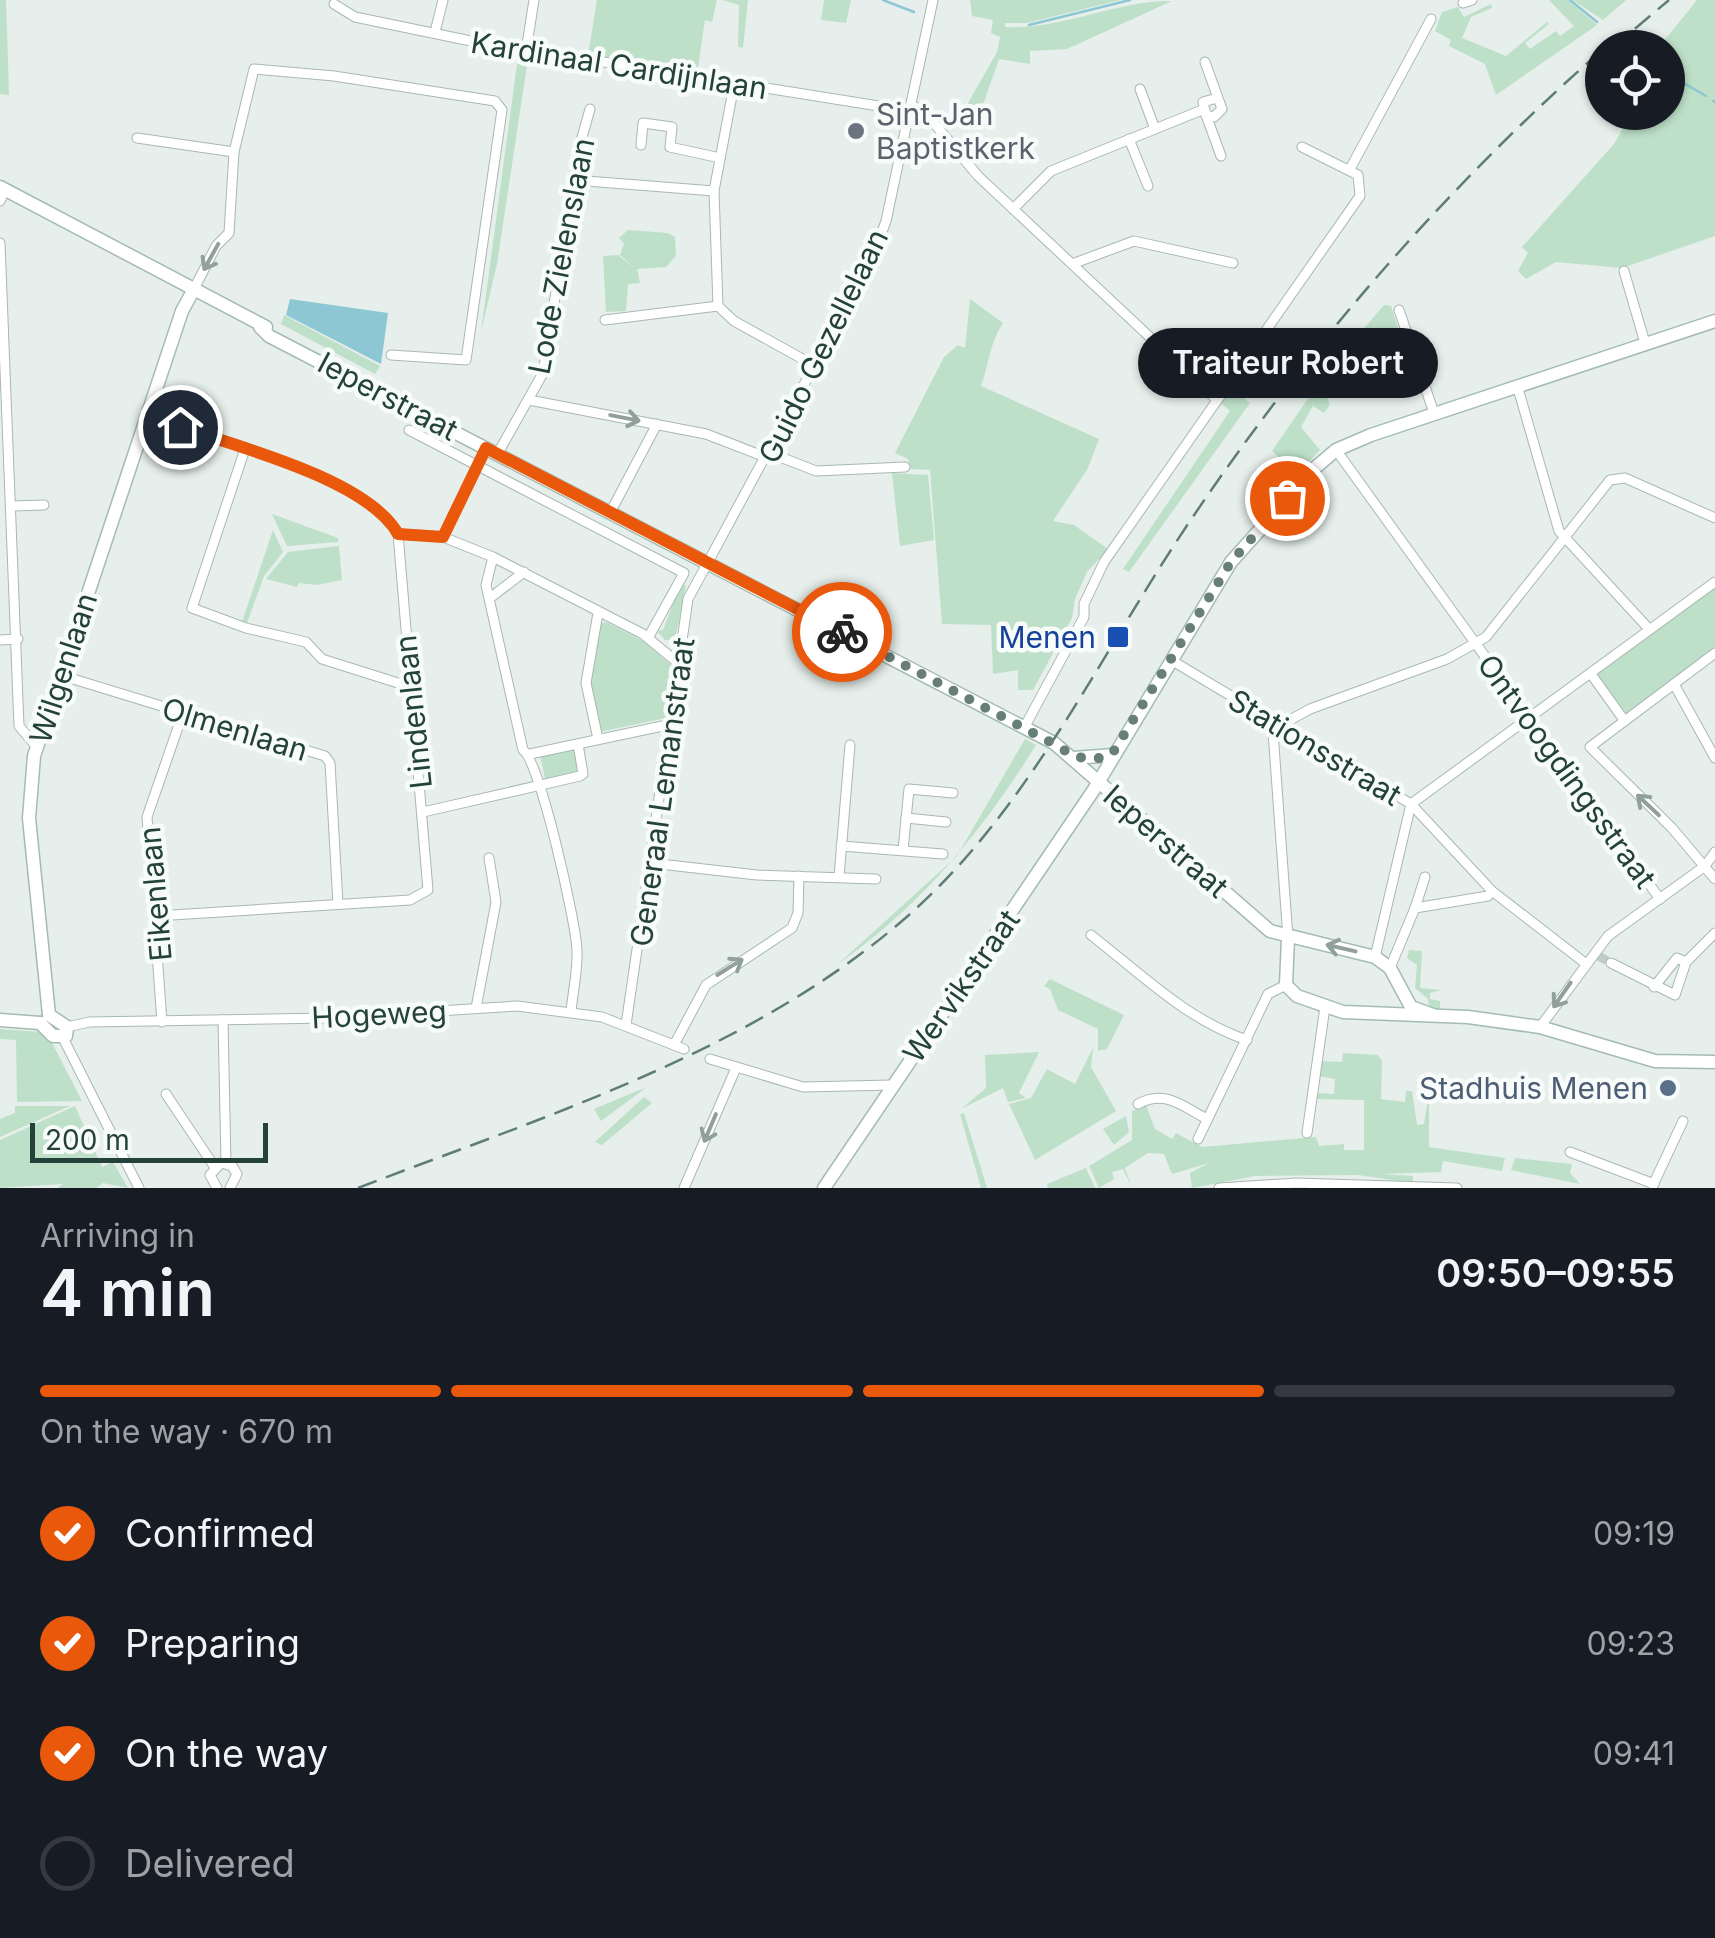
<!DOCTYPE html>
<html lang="en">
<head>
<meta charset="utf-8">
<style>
  :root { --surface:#171b24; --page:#242831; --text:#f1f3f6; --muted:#9ea1a6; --line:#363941; --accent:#ea580c }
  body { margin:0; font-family:Inter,sans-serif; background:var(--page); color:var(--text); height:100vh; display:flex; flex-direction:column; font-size:38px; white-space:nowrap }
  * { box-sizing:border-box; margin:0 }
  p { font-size:32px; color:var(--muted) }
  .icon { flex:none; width:55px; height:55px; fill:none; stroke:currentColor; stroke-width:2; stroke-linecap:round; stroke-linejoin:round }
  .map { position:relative; height:1188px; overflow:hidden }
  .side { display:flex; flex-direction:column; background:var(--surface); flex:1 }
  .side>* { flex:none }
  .buttons { position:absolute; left:1585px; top:30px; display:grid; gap:20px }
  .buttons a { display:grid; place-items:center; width:100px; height:100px; border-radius:50%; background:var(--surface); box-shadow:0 2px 8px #0004; font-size:50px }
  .scale { position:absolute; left:30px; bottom:25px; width:238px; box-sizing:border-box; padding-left:10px; border:5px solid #24423a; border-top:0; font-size:28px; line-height:35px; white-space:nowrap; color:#24423a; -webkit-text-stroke:8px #f7fbf9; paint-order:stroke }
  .pin { position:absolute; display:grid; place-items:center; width:85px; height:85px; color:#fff; margin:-42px; border:5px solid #fff; border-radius:50%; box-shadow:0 2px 10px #0007 }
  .courier { position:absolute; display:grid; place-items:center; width:100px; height:100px; margin:-50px; border:8px solid #ea580c; border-radius:50%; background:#fff; color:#222; box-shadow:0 2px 12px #0007 }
  .bubble { position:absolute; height:70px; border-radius:35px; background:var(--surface); box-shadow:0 2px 8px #0004; font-size:32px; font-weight:600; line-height:70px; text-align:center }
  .headline em { font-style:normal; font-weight:600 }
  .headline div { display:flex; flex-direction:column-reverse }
  .headline { display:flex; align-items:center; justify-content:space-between; height:170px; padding:0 40px }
  h1 { font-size:65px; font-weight:600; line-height:75px }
  .bar { display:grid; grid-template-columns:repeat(4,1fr); gap:15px 10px; align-content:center; height:120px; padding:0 40px }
  .bar i { height:12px; border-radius:8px; background:var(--line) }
  .bar .on { background:var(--accent) }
  .bar p { grid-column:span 4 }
  ol { padding:0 40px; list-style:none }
  li { display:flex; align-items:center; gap:30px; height:110px }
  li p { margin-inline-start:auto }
  li .icon { padding:10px; border-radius:50%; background:var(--accent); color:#fff; stroke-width:4 }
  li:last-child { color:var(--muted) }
  li i { width:55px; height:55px; border:5px solid var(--line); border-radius:50% }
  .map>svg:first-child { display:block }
  .green { fill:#bee0c8 }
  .water { fill:#8dc7d4 }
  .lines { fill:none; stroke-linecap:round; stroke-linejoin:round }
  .stream { stroke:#8dc7d4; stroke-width:2.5 }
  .street-tunnel { stroke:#bfccc8; stroke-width:9; stroke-dasharray:9 4.5; stroke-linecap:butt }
  .street-casing { stroke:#a8b8b2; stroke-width:11 }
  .secondary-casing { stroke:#a4bbb3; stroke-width:15 }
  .street { stroke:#fff; stroke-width:9 }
  .secondary { stroke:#fff; stroke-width:12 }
  .rail { stroke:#5f7d75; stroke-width:2.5; stroke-dasharray:20 10; stroke-linecap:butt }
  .oneway { stroke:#92a09c }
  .done { stroke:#687f78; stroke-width:10; stroke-dasharray:0 18 }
  .route { stroke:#ea580c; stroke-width:12 }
  .worship-dot { fill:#6b7280; stroke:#f7fbf9; stroke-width:4 }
  .transit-dot { fill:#1a4fb4; stroke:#f7fbf9; stroke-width:4 }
  .service-dot { fill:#5c6f8a; stroke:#f7fbf9; stroke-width:4 }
  .labels { text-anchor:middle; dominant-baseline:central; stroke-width:9; stroke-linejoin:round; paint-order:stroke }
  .street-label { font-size:30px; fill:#24423a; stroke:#f7fbf9 }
  .worship-label { font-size:30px; fill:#5b616d; stroke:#f7fbf9; text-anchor:start }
  .transit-label { font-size:30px; fill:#164399; stroke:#f7fbf9; text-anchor:end }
  .service-label { font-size:30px; fill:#4e5e75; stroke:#f7fbf9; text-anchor:end }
</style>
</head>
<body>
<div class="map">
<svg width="1715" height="1188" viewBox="0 0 1715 1188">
  <rect width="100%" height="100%" fill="#e6efeb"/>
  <g class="green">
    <polygon points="0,0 6,0 9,95 0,94"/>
    <polygon points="597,0 717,0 712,22 705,20 697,75 588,55"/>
    <polygon points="723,0 748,0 743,48 738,47 739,5"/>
    <polygon points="824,0 851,0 846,23 821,20"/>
    <path d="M970,0h151l-94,23h-22v4c57,3 112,-27 167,-26l-105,48 -37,2v13l-31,-5 -15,43 -32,29 45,-79 3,-15 -9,-4 2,-13 -21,-4z"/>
    <polygon points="1549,0 1568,0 1597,25 1496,95 1485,64 1449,46 1451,40 1435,31 1442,12 1458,7 1464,17 1491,4 1492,8 1471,17 1462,38 1506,56 1547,22 1549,24 1525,43 1530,49 1556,31 1560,36 1574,26"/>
    <polygon points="1573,0 1626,0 1603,20"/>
    <polygon points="1697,0 1715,0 1715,236 1622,268 1556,262 1526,279 1518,271 1528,253 1522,247 1614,144 1632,113 1668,112 1668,48 1659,47"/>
    <polygon points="517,64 527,65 497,264 481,332"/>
    <polygon points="628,230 668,233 675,237 676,256 666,267 637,269 640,283 628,284 626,311 606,312 603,256 618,255 636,269 620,255 624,244 619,238"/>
    <path d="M970,299l33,24c-13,19 -14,41 -22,63l118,53 -11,29 -35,53 21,4 34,24 -21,23 -12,27 -3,19 -39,72h-15v-20l-25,4 -2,-49 -49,-1 -12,-154 -19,-1 -3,-10 -13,-6 49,-96 14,-12 7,3z"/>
    <polygon points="1384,305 1391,306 1408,359 1375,378 1325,392 1330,405 1324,413 1313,406 1301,427 1320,450 1297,474 1272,451 1327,371 1339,381 1361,357 1348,347"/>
    <polygon points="284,315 380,366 375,374 281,324"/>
    <polygon points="1231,388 1250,403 1129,572 1123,569 1230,411 1220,402"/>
    <polygon points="892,473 928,475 934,540 900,546"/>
    <polygon points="272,514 338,538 338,542 287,546"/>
    <polygon points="273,530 283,552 264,576 247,623 242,622"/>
    <polygon points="339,546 342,580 317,585 299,583 297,587 266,579 288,552"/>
    <polygon points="681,583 686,586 675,640 665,640 657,631 663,630"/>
    <polygon points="1715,586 1715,647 1626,713 1596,673"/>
    <polygon points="606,622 643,641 671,665 666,718 599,732 589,678 600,623"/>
    <path d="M1025,739l11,6c-54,87 -114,160 -199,220l120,-109z"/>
    <polygon points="574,748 580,774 546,782 540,756"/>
    <polygon points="1409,950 1422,951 1420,988 1441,990 1430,993 1430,999 1440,1001 1440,1009 1429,1008 1428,999 1415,988 1417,965 1407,958"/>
    <polygon points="1050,979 1124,1015 1107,1049 1098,1051 1098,1029 1058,1010 1050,989 1044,986"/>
    <polygon points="0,1029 41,1032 51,1041 82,1101 17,1102 16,1040 0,1039"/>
    <polygon points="1093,1048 1091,1067 1116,1111 1035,1160 1009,1104 1031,1098 1047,1069 1075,1084"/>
    <polygon points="1039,1052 1019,1093 1026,1098 1008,1102 1003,1088 961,1109 986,1088 985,1055"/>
    <polygon points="1343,1053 1378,1055 1382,1061 1381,1099 1405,1102 1406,1091 1412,1091 1417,1125 1424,1124 1429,1093 1429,1147 1505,1158 1502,1171 1443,1161 1441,1172 1382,1174 1413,1176 1413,1183 1358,1175 1255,1176 1192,1188 1190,1173 1209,1163 1172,1174 1164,1154 1148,1153 1125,1168 1132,1188 1123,1169 1112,1172 1114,1179 1099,1188 1089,1166 1132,1140 1132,1111 1146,1105 1155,1129 1172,1139 1176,1133 1202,1147 1316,1137 1319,1146 1344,1144 1344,1150 1364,1150 1364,1100 1317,1099 1317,1093 1334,1094 1335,1079 1318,1076 1318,1061 1342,1062"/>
    <polygon points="647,1087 601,1121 594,1109"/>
    <polygon points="644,1097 652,1103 602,1145 595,1142"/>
    <polygon points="15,1106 70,1106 0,1137 0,1119 15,1113"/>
    <polygon points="75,1106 102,1167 113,1162 128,1188 103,1183 96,1188 58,1188 63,1184 0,1188 0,1140"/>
    <polygon points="964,1113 987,1188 981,1188 960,1114"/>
    <polygon points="1126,1116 1129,1132 1114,1145 1103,1129"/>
    <polygon points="1515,1158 1572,1164 1570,1173 1580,1184 1511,1170"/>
    <polygon points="1086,1168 1095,1188 1048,1188 1047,1184"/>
  </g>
  <polygon class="water" points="290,299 388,313 381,364 286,315"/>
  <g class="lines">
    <g class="stream">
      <polyline points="883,0 914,12"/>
      <polyline points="1570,0 1597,22"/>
      <polyline points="1029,25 1130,0"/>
      <polyline points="1668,74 1706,96"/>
      <polyline points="1713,101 1715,102"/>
    </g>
    <polyline class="street-tunnel" points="1599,956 1611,963"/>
    <g class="street-casing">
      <g id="street">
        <polyline points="1463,3 1472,0"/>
        <polyline points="334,4 355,17 466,40 910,111"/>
        <polyline points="435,32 443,0"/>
        <polyline points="526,51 534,0"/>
        <polyline points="1205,62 1222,109 1214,117 1206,115 1203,102 1217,98"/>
        <polyline points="734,85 714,191 718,306 734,321 817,367"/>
        <polyline points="1140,89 1155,129"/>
        <polyline points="911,105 924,111 978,176 1217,400"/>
        <polyline points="1206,115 1221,156"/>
        <polyline points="137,138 234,152"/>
        <polyline points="1129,139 1148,186"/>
        <polyline points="641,145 643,123 672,127 670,147 720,158"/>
        <polyline points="1350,169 1431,19"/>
        <polyline points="574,180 714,191"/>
        <polyline points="0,201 4,192"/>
        <polyline points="1013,209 1051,171 1202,110"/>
        <polyline points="0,243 19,726 36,746"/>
        <polyline points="1072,264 1134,241 1233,263"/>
        <polyline points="1624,271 1645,343"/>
        <polyline points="193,291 216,246 229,233 234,152 254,69 334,76 495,101 502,110 466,360 391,355"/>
        <polyline points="1399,310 1434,413"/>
        <polyline points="605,320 718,306"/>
        <polyline points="1517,385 1559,531 1649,629"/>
        <polyline points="529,400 706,434 768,458"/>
        <path d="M148,416c64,22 217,60 250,118"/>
        <polyline points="409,430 684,573 648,638"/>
        <polyline points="245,449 192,608 246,628 306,642 322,659 398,683 410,683"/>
        <polyline points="1336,450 1660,899"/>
        <polyline points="498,453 543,373 579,148 590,109"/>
        <polyline points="770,453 816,471 905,467"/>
        <polyline points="13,506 44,505"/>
        <polyline points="610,513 657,424"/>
        <polyline points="398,534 443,537 493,557 643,634 678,663"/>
        <polyline points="443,537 486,448"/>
        <path d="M493,557l-7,28 37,165c17,11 53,173 54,200 1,20 -4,41 -6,61"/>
        <polyline points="490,598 524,572"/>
        <polyline points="0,640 18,639"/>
        <polyline points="1715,653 1590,747 1672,828 1715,879"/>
        <polyline points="1171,660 1411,804 1492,891 1585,963"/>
        <polyline points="1591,674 1624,720"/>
        <polyline points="60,675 325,756 330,763 338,904"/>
        <polyline points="1674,684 1715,758"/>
        <polyline points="1277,725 1273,732 1288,938"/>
        <polyline points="1279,726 1310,709 1447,659 1486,637 1610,480 1625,478 1715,518"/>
        <polyline points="1024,728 1084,617 1084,604 1104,562 1360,196 1358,175 1302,147"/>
        <polyline points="598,739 586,683 598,613"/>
        <polyline points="530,754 672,724"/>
        <polyline points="423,812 580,776 583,774 578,744"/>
        <polyline points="906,818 946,822"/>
        <polyline points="841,846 943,854"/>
        <polyline points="903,850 909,789 953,793"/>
        <polyline points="651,863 757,875 876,879"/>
        <polyline points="839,877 850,745"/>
        <polyline points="1415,908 1425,877"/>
        <polyline points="156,916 410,900 428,890 398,534"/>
        <path d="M1091,935c50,39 96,85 156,105"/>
        <polyline points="1375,957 1411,804 1715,582"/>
        <polyline points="1611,963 1675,995 1686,962 1715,933"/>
        <polyline points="1390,968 1415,908 1488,896 1492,891"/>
        <polyline points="1654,987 1677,958 1686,962"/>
        <polyline points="476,1008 496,902 489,858"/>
        <polyline points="223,1020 226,1163"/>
        <polyline points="162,1022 147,817 183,713"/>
        <polyline points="626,1025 688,599 872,259 886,221 933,0"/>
        <polyline points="67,1027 89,1022 328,1018 517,1006 602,1017 684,1049"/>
        <polyline points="1540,1027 1608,936 1705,866 1715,852"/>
        <polyline points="63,1038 139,1188"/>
        <polyline points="674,1045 706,985 792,928 798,913 799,876"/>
        <polyline points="710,1059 803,1087 892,1085"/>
        <polyline points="166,1094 214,1166"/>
        <path d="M1138,1104c27,-15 44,2 69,15"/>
        <polyline points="1307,1133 1325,1007"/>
        <polyline points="1198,1139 1268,994 1286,985"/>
        <polyline points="1570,1152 1654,1184"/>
        <polyline points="1653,1185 1683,1121"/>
        <polyline points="217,1188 210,1175 221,1163 232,1166 237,1174 230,1188"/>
        <polyline points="684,1188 736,1068"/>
        <polyline points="1219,1188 1296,1183 1457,1188"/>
      </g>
    </g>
    <g class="secondary-casing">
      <g id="secondary">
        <polyline points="0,187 266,327"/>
        <polyline points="260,327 269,336 1054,743 1270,931 1375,957 1390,968 1411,1007 1433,1015"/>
        <polyline points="1074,758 1113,755"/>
        <polyline points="1288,938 1286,985 1297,996 1343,1012 1468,1017 1540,1027 1655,1061 1715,1062"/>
        <polyline points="49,1015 29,818 34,756 182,311 193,291"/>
        <polyline points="0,1020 40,1023"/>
        <polyline points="40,1023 53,1036 66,1036 67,1027 49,1015"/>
        <polyline points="824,1188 1093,791 1231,562 1316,467 1336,450 1371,435 1715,321"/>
      </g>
    </g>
    <use href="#street" class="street"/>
    <use href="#secondary" class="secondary"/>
    <g class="rail">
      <polyline points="1612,48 1669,0"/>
      <path d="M358,1188c187,-72 390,-135 544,-267 124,-106 195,-261 284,-394 118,-176 257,-337 416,-477"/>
    </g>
  </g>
  <defs><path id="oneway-shaft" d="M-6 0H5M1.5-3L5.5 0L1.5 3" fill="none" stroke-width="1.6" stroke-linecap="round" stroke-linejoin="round" transform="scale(2.5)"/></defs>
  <g class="oneway">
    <use href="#oneway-shaft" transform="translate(211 257) rotate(119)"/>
    <use href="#oneway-shaft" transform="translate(625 418) rotate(11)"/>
    <use href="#oneway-shaft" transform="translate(1648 805) rotate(-137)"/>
    <use href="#oneway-shaft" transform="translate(1341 948) rotate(-167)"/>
    <use href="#oneway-shaft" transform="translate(730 967) rotate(-32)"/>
    <use href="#oneway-shaft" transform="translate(1562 995) rotate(125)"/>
    <use href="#oneway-shaft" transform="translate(710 1128) rotate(113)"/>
  </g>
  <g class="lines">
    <path class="done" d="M842,632l212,112c20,13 35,20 58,10l119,-192 56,-64"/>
    <path class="route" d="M180,427c59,20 188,53 218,107l45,3 43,-89 356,184"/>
  </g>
  <circle class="worship-dot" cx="856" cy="131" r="10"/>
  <rect class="transit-dot" x="1106" y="625" width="24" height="24" rx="5"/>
  <circle class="service-dot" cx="1668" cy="1088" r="10"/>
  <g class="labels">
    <g class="street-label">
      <text transform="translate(619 65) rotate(9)">Kardinaal Cardijnlaan</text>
      <text transform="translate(561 256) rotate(-79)">Lode Zielenslaan</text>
      <text transform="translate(823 346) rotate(-64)">Guido Gezellelaan</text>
      <text transform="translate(388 396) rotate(28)">Ieperstraat</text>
      <text transform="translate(63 668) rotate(-72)">Wilgenlaan</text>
      <text transform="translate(413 712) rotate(-96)">Lindenlaan</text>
      <text transform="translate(235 729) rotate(17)">Olmenlaan</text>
      <text transform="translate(1315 747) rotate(31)">Stationsstraat</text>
      <text transform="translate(1567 771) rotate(54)">Ontvoogdingsstraat</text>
      <text transform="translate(662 792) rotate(-82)">Generaal Lemanstraat</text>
      <text transform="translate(1166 841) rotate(41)">Ieperstraat</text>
      <text transform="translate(155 894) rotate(-95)">Eikenlaan</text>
      <text transform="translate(961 986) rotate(-55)">Wervikstraat</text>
      <text transform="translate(379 1014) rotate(-3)">Hogeweg</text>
    </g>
    <g class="worship-label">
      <text x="876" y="114">Sint-Jan<tspan x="876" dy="34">Baptistkerk</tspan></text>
    </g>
    <g class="transit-label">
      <text x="1096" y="637">Menen</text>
    </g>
    <g class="service-label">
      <text x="1648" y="1088">Stadhuis Menen</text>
    </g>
  </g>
</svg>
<div class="buttons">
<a><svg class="icon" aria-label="locate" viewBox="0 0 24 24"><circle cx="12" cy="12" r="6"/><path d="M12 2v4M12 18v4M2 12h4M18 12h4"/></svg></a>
</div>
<div class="scale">200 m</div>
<div class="pin" style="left:1287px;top:498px;background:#ea580c"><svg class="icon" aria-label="bag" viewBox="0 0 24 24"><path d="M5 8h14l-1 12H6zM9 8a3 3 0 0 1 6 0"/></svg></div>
<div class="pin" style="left:180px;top:427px;background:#1f2937"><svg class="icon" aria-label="home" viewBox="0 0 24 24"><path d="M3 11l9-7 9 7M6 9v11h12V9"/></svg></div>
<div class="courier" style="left:842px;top:632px"><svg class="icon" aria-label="bike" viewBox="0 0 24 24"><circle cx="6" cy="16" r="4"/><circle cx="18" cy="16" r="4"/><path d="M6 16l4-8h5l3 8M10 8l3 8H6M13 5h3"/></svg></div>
<div class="bubble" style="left:1138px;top:328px;width:300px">Traiteur Robert</div>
</div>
<section class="side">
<div class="headline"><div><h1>4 min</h1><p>Arriving in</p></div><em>09:50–09:55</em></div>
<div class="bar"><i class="on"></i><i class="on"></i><i class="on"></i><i></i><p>On the way · 670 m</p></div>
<ol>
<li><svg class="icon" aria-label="check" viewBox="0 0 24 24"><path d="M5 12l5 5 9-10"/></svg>Confirmed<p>09:19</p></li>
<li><svg class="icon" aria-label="check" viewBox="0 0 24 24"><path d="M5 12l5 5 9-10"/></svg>Preparing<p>09:23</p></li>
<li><svg class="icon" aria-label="check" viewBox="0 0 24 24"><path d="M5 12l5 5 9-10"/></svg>On the way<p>09:41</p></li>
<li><i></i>Delivered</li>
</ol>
</section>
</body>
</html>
